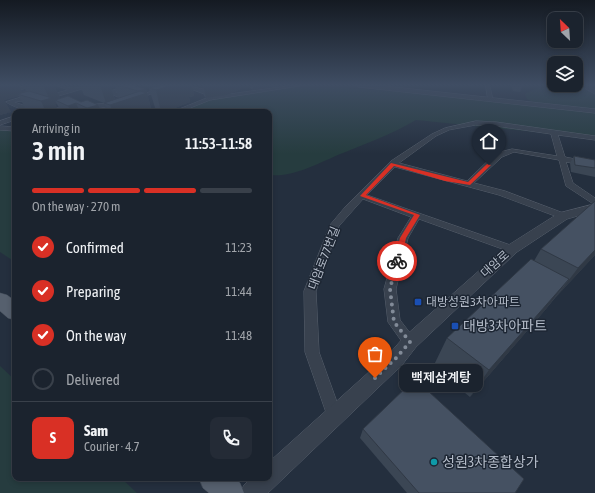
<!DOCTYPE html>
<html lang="en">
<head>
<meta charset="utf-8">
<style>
  :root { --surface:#1b232e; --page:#242b36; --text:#f1f3f6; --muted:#a0a4aa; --line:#39404a; --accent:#d93025 }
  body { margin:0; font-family:"Asap Condensed","Noto Sans KR",sans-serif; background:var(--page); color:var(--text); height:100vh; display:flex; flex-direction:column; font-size:15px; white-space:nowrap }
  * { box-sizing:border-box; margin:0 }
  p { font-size:13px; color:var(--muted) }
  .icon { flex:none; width:22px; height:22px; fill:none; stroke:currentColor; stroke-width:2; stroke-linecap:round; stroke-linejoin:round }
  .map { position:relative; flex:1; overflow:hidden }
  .details { position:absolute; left:12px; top:109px; width:260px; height:372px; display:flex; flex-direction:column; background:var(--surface); border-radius:8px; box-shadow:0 2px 6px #0003,0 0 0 1px var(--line) }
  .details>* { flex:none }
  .needle { width:26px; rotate:335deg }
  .tools { position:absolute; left:547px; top:12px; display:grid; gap:8px }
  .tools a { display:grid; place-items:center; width:36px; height:36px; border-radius:8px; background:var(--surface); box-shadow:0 2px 6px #0003,0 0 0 1px var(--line); font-size:20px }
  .pin { position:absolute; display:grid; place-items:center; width:34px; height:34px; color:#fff; margin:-41px -17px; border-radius:50% 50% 50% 0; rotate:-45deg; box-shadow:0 0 4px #0007 }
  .pin .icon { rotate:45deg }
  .courier { position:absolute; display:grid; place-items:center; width:40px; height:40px; margin:-20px; border:3px solid #d93025; border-radius:50%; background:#fff; color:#222; box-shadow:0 1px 5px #0007 }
  .bubble { position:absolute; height:28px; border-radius:8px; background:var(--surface); box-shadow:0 2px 6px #0003,0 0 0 1px var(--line); font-size:13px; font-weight:600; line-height:28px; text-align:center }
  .summary em { font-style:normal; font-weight:600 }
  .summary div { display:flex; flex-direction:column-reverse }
  .summary { display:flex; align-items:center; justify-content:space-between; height:68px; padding:0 20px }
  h1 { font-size:26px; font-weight:600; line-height:30px }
  .bar { display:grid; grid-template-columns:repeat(4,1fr); gap:6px 4px; align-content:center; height:48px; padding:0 20px }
  .bar i { height:5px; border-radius:3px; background:var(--line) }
  .bar .current { background:var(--accent) }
  .bar p { grid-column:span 4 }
  .line { display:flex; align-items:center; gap:10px; padding:0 20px; border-top:1px solid var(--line) }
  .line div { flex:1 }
  .round { display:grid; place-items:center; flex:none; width:42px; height:42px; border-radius:8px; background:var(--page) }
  ol { padding:0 20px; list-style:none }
  li { display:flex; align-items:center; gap:12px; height:44px }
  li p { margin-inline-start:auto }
  li .icon { padding:4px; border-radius:50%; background:var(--accent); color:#fff; stroke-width:4 }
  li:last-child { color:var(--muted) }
  li i { width:22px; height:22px; border:2px solid var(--line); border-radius:50% }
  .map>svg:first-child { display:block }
  .green { fill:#263c3f }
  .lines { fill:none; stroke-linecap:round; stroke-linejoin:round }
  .minor-casing { stroke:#565f6c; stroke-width:1 }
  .tertiary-casing { stroke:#565f6c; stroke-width:1 }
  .primary-casing { stroke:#414a57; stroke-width:1 }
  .minor { fill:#38414e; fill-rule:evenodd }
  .tertiary { fill:#38414e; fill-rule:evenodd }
  .primary { fill:#56606e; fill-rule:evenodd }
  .wall { fill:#3b4654; fill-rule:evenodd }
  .shaded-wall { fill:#303945 }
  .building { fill:#455162; stroke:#303945 }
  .route { fill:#d93025 }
  .done { stroke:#828b98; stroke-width:4; stroke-dasharray:0 7.2 }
  .transit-dot { fill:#1a4fb4; stroke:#1d2633; stroke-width:1.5 }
  .culture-dot { fill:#0f9aa8; stroke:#1d2633; stroke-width:1.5 }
  .labels { text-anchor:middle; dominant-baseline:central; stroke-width:3; stroke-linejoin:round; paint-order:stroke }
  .street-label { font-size:12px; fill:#b4bcc9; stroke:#1d2633 }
  .poi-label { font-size:12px; fill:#b4bcc9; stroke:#1d2633; text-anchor:start }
  .near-poi-label { font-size:14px; fill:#b4bcc9; stroke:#1d2633; text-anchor:start }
</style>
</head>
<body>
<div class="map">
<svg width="595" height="493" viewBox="0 0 595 493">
  <rect width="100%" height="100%" fill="#242f3e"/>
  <g class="green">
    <path d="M303,85l105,7 187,21v25l-179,-18c-24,14 -48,23 -73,33 -23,9 -49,25 -74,22v-63h-94l34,-13z"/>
    <polygon points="545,85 595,86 595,109 533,102 527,99 525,94 534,89 544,87"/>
    <polygon points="0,128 15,129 15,262 0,252"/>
    <polygon points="0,366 15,380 15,478 121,478 137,493 0,493"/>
  </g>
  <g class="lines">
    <g class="minor-casing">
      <g id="minor">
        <polygon points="29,85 36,85 0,96 0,92"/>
        <path d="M56,85c6,0 13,4 20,3 7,-1 12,-3 19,-3l-40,12 -2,-3 15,-4z"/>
        <polygon points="172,85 178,85 136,99 131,98"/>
        <path d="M180,85c12,0 21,6 33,4l-10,-4h7l11,4 -16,5z"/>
        <polygon points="295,85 305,85 210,100 180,112 172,112 209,97"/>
        <polygon points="588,85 593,85 591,88 595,90 595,94 586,89"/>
        <path d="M128,86l10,3 -20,8 -11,-5zM128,89h3l-13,4 -3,-1z"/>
        <polygon points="486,86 490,87 493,100 488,99"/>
        <path d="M22,97l12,7 -5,1 -8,-4 -7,1 23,8 71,-7 11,-3 3,2c-13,8 -72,11 -88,10 -5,0 -23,-6 -28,-10z"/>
        <polygon points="15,116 15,120 0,125 0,121"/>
        <path d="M476,121l20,1 99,14v4l-37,-5 7,22 30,6v4l-29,-5 7,21 22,15v7l-29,-19 -7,-26 -45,-8 -12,5 -28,26 31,8 61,23 2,2 -2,2 -3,1 -64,-24 -104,-28 -28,28 149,52 1,2 -1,2h-8l-89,-32 -11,19 -12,51 4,31 17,22 -2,4 -5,2 -5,-2 -17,-24 -4,-33 14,-51 13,-21 -48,-18 -24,27 -23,65 3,61 23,64 -3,5 -5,3 -5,-3 -24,-69 -1,-61 26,-66 16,-19 45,-45 41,-27 13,-6zM476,125l20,1 55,8 6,22 -45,-7 -16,4 -29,28 -68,-18 37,-27 13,-6z"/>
        <polygon points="0,126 15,127 15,131 0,130"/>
      </g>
    </g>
    <g class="tertiary-casing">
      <g id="tertiary">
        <polygon points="356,85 375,85 595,109 595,113 359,87"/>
        <polygon points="595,204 595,211 567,219 517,252 416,347 402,365 268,493 240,493 244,485 251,478 269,478 269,462 390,353 404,337 507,246 559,213"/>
      </g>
    </g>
    <g class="primary-casing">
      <g id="primary">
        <polygon points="0,293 7,295 15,301 15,320 8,318 0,311"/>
        <polygon points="199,478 234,478 240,483 244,493 209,493 203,488"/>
      </g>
    </g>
    <use href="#minor" class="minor"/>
    <use href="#tertiary" class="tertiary"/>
    <use href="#primary" class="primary"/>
  </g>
  <g class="wall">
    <polygon points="0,85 22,92 26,91 23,85 54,85 60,99 68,96 101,112 61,112 57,104 55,104 59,112 27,112 19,96 4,100 11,112 0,115"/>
    <path d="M80,85h53l13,4 6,23h-44l-4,-9 -20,-8zM115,87l4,11 -4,1 -4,-11z"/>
    <polygon points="142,85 192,85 194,96 189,97 190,102 165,112 158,112 156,111 149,88 152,88"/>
    <polygon points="202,85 240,85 241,89 227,95 206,98 204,96"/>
    <polygon points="250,85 279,85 279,86 253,90 250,88"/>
    <polygon points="468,85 475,85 474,86"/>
    <polygon points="511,85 523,85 520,92 513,91"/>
    <polygon points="574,156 595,160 595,177 571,172 570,163"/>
    <polygon points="595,201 595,255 555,298 546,309 470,397 433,367 447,338 534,261 541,249"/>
    <polygon points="363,429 515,493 407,493 360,438"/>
  </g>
  <g class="shaded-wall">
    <polygon points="0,85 18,85 24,95 17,94 19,96 4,100 11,112 0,115"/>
    <polygon points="43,85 54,85 62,102 55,100 57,104 55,104 59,112 46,112 41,101 49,98"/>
    <polygon points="100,85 114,85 115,87 111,88 115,101 106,103"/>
    <polygon points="173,85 192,85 194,96 189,97 190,102 165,112 161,112 156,90"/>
    <polygon points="203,85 240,85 241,89 227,95 206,98"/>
    <polygon points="253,85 279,85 279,86 253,90"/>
    <polygon points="146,89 152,112 113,112 110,105 139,96 138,91"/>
    <polygon points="76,103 80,112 71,112 68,106"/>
    <polygon points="98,105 101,112 89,112 87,108"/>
    <polygon points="595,250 595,255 555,298 578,268"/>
    <polygon points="569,279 546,309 470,397 489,370"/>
  </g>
  <g class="building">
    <polygon points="117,85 133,85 146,89 138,91"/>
    <polygon points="161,85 173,85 156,90 149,88"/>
    <polygon points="29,91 52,98 41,101 17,94"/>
    <polygon points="140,91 147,93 110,105 104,103"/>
    <polygon points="68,96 81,102 87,100 98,105 87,108 76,103 68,106 55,100"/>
    <polygon points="574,156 595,160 595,168 575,165"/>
    <polygon points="595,201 595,250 578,268 541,249"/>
    <polygon points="531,259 569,279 489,370 447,338"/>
    <polygon points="415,379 524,479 515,493 419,493 363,429"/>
  </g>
  <linearGradient id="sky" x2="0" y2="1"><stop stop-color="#141a22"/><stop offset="0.55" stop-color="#3f4d63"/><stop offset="1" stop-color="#3f4d63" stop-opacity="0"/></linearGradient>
  <rect width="595" height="154" fill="url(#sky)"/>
  <polygon class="route" points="391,163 468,182 487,164 491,165 470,185 445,181 394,166 366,195 420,215 406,238 401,261 397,264 394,261 400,238 414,215 360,196"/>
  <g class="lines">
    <polyline class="done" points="375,378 396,358 410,342 394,322 390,289 397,261"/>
  </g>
  <g class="transit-dot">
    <rect x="414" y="298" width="8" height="8" rx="2"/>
    <rect x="451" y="322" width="8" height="8" rx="2"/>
  </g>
  <circle class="culture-dot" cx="434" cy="462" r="4"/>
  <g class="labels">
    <g class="street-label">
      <text transform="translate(324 258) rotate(-69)">대암로77번길</text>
      <text transform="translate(495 264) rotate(-42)">대암로</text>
    </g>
    <g class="poi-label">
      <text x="426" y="302">대방성원3차아파트</text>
    </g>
    <g class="near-poi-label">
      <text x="463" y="326">대방3차아파트</text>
      <text x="442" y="462">성원3차종합상가</text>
    </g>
  </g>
</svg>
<div class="tools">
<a><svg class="needle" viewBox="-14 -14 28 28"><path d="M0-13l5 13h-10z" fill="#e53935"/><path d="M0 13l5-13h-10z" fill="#a0a4aa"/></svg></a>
<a><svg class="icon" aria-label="layers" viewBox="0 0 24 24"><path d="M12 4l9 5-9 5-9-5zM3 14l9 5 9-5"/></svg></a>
</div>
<div class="pin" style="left:375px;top:378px;background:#ea580c"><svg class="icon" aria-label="bag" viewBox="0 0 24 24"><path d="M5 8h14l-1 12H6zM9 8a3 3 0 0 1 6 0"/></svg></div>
<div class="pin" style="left:489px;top:165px;background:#1f2937"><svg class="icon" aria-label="home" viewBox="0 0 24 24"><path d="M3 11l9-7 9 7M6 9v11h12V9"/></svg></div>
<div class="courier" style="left:397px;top:261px"><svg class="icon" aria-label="bike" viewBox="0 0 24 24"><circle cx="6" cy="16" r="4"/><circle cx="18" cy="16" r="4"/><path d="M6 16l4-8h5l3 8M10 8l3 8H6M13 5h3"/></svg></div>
<div class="bubble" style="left:399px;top:364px;width:84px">백제삼계탕</div>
<section class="details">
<div class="summary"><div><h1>3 min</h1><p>Arriving in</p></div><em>11:53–11:58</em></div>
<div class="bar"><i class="current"></i><i class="current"></i><i class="current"></i><i></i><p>On the way · 270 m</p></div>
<ol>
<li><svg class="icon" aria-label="check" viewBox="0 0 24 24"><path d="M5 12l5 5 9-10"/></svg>Confirmed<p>11:23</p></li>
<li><svg class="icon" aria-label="check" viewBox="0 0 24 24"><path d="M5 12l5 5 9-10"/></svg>Preparing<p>11:44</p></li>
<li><svg class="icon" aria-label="check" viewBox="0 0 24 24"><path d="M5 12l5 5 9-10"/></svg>On the way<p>11:48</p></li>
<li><i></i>Delivered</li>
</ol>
<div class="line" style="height:72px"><b class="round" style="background:var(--accent);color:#fff">S</b><div><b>Sam</b><p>Courier · 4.7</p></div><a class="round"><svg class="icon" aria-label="phone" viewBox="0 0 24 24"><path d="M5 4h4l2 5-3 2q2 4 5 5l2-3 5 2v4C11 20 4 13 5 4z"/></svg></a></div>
</section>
</div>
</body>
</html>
